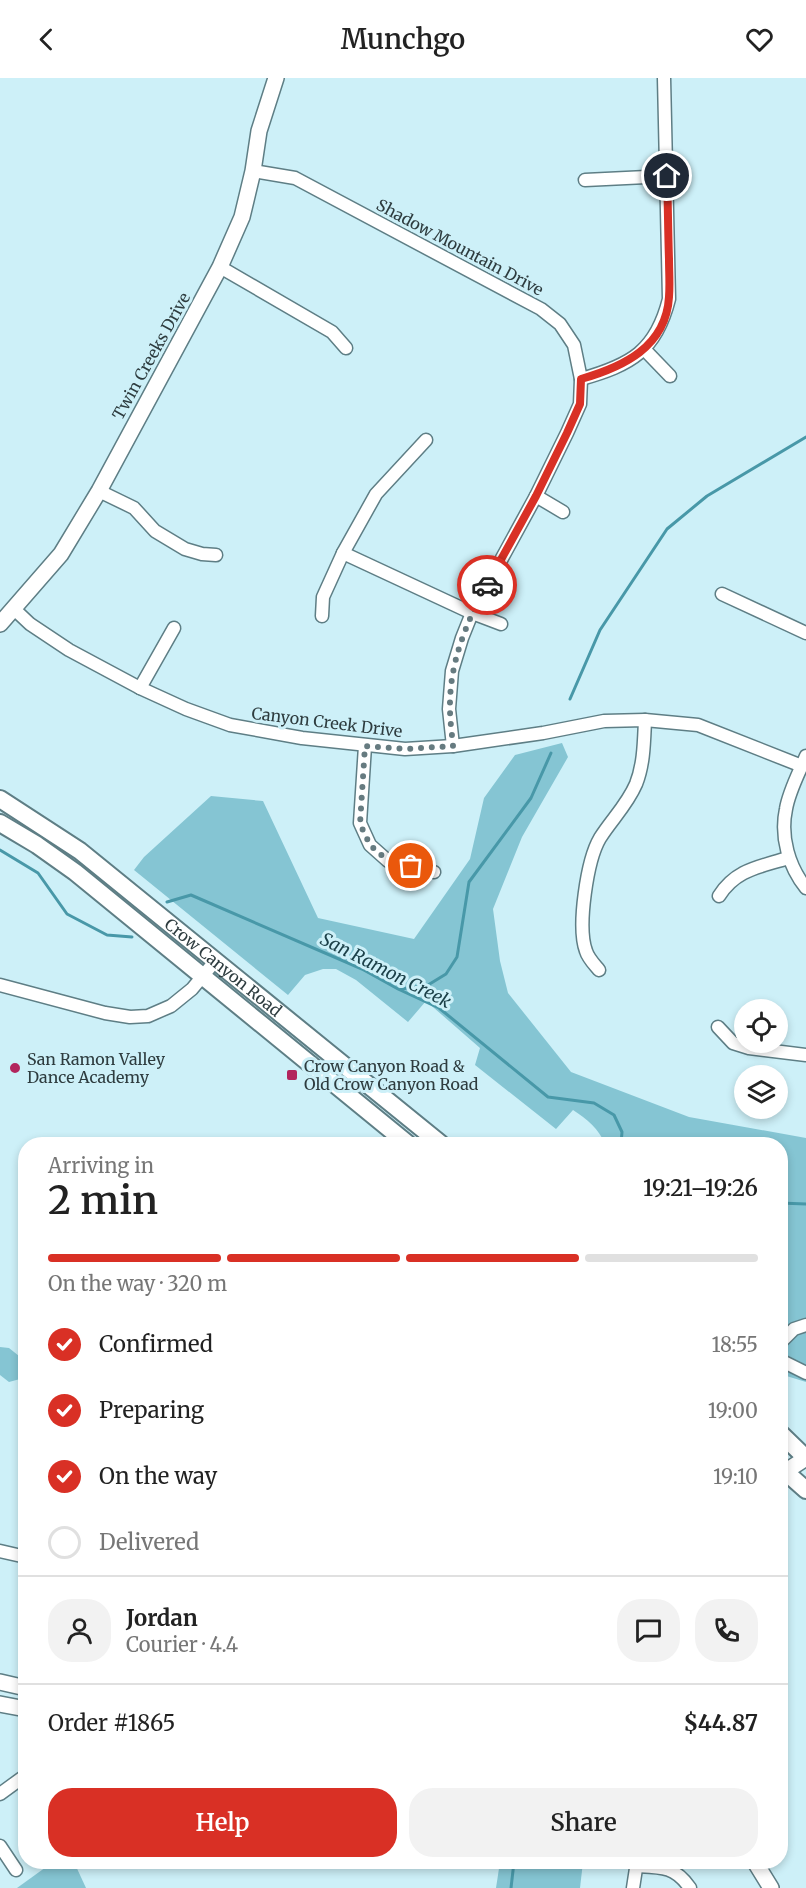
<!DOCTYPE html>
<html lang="en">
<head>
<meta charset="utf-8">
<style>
  :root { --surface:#fff; --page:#f2f2f2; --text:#222; --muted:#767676; --line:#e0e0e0; --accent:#d93025 }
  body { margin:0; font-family:Merriweather,serif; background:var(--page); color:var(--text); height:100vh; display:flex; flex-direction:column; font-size:22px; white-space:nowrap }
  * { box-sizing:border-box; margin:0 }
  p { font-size:20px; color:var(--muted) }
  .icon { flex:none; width:33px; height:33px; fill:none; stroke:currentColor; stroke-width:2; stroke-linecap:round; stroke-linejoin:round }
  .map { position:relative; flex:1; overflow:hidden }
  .side { position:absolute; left:18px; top:1059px; width:770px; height:732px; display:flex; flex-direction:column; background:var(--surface); border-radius:24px; box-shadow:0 3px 9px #0003 }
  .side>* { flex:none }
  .fabs { position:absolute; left:734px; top:921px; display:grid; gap:12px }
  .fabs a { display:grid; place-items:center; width:54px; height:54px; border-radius:50%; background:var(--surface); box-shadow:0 3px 9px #0003; font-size:30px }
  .pin { position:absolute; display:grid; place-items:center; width:51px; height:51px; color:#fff; margin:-26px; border:3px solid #fff; border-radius:50%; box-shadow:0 2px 6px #0007 }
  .courier { position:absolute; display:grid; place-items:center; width:60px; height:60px; margin:-30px; border:4px solid #d93025; border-radius:50%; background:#fff; color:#222; box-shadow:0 2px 8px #0007 }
  .head em { font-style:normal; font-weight:600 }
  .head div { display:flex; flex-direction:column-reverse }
  .head { display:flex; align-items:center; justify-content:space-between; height:102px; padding:0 30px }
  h1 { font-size:39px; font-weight:600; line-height:45px }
  .bar { display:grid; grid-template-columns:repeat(4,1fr); gap:9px 6px; align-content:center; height:72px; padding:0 30px }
  .bar i { height:8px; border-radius:4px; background:var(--line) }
  .bar .active { background:var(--accent) }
  .bar p { grid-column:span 4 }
  .line { display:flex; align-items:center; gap:15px; padding:0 30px; border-top:2px solid var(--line) }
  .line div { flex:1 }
  .round { display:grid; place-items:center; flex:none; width:63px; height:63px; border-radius:24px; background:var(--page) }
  ol { padding:0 30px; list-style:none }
  li { display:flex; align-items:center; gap:18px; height:66px }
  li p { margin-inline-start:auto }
  li .icon { padding:6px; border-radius:50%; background:var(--accent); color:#fff; stroke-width:4 }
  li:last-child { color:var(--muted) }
  li i { width:33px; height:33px; border:3px solid var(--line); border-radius:50% }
  .cta { display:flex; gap:12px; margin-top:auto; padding:12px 30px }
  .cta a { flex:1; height:69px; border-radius:24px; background:var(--accent); color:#fff; font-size:24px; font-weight:600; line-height:69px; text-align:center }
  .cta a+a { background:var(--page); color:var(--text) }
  header { display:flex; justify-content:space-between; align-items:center; height:78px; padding:0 30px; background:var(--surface); font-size:27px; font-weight:600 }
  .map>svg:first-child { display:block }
  .green { fill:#85c5d3 }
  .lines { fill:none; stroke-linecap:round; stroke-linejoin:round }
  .stream { stroke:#4898a8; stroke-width:3 }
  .minor-casing { stroke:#5e7e85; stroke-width:15 }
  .tertiary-casing { stroke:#5e7e85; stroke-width:18 }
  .secondary-casing { stroke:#5e7e85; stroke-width:20 }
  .minor { stroke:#fff; stroke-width:12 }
  .tertiary { stroke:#fff; stroke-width:15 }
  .secondary { stroke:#fff; stroke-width:16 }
  .done { stroke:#667b80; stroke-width:6; stroke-dasharray:0 10.8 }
  .route { stroke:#d93025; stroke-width:8 }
  .poi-dot { fill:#b2255d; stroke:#cdf0f8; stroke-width:2 }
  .labels { text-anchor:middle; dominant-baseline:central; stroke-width:6; stroke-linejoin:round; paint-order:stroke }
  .street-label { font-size:16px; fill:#2e3c3f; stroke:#cdf0f8 }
  .poi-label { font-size:16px; fill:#2e3c3f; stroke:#cdf0f8; text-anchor:start }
  .water-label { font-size:18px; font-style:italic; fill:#1c4149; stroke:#cdf0f8 }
</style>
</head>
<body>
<header><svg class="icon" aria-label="back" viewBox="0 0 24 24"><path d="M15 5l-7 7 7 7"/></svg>Munchgo<svg class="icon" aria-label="heart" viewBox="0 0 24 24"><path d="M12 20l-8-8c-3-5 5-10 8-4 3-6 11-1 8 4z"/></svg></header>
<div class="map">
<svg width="806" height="1810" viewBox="0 0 806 1810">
  <rect width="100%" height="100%" fill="#cdf0f8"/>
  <g class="green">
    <path d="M562,665l6,14 -46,80 -29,72 7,52 8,32 63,79 118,45 117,21v244l-26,-8v-230h-175c-6,-15 -18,-25 -32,-34l-17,19 -81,-64 5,-17 -54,-47 -18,21 -52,-42 -20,-11h-13l-18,6 -17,20 -154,-125 10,-13 67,-61 52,5 55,117 96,21 56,-80 14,-61 31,-43z"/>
    <polygon points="0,1269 9,1270 24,1282 20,1301 9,1304 0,1297"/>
    <polygon points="53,1784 74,1784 86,1810 17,1810"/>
    <polygon points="500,1784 583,1784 580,1810 496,1810"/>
  </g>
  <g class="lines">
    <g class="stream">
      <polyline points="570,621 600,552 667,451 707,418 806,359"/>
      <polyline points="0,772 38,795 67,836 107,857 132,859"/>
      <polyline points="167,824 191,817 362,891 398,911 439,930 548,1019 594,1025 614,1037 622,1054 621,1066"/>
      <polyline points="401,911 428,907 446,896 457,879 469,804 531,720 551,675"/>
      <polyline points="780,1125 806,1126"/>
      <polyline points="511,1810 514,1784"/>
    </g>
    <g class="minor-casing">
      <g id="minor">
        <polyline points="253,93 295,100 541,231 560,246 574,267 581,301 580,326 567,355 536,418 472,535 462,560 452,593 449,631 453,668"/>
        <polyline points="585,102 667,98"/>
        <polyline points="220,189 332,254 346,270"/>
        <polyline points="644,271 670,298"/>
        <path d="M581,301c50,-14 75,-28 88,-80l-5,-221"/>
        <polyline points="99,413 134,430 155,453 185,471 202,476 216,477"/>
        <polyline points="536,418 563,434"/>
        <polyline points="343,475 472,535 501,546"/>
        <polyline points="722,516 806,555"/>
        <polyline points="13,530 30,546 69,572 140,610 186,631 230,647 302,660 405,671 453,668 543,655 604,643 645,642 698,647 802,688"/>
        <polyline points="322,538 323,519 343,475 376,416 426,362"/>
        <polyline points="140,610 174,550"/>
        <polyline points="365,668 360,745 370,767 388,783 434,794"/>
        <path d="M806,678c-7,17 -17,35 -20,53 -6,28 3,58 20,79"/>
        <path d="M719,818c17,-27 41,-29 69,-38"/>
        <path d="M599,892c-5,-6 -11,-12 -13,-19 -9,-24 1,-91 14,-113 12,-19 27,-33 36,-54 8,-20 8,-43 9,-64"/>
        <polyline points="0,907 105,935 130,939 148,938 171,928 192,911 216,882"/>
        <polyline points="718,949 733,965 749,970 806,977"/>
        <polyline points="780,1265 794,1251 806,1247"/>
        <polyline points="780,1282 806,1295"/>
        <polyline points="0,1473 26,1479"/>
        <polyline points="0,1716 26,1697"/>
        <polyline points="0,1768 16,1792"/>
        <path d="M636,1788c25,1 39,0 54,22"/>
        <polyline points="633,1810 637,1784"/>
      </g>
    </g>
    <g class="tertiary-casing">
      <g id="tertiary">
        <polyline points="0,546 61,476 99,413 220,189 242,139 253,93 259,53 276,0"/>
        <polyline points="780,1397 806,1380"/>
        <polyline points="0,1604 26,1610"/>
        <polyline points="0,1626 26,1631"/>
        <polyline points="755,1784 771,1810"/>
      </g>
    </g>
    <g class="secondary-casing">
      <g id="secondary">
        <path id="s1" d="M0,721l80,52 361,293"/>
        <polyline points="0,745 37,767 75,794 408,1066"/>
        <polyline points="780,1355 806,1380"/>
        <polyline points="780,1389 806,1412"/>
      </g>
    </g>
    <use href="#minor" class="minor"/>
    <use href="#tertiary" class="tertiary"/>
    <use href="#secondary" class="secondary"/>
  </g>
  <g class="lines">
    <path class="done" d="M411,788l-23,-5 -18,-16 -10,-21 5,-78 40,3 48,-3c-1,-12 -3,-25 -3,-37 -1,-45 16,-86 37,-124"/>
    <path class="route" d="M487,507l49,-89 31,-63 13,-29 1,-25c42,-12 85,-32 88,-82 1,-13 0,-25 0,-38 -1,-27 -1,-55 -2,-83"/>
  </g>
  <g class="poi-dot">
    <circle cx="15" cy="990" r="6"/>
    <rect x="286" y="991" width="12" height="12" rx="3"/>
  </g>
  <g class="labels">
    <g class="street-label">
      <text transform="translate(460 169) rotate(28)">Shadow Mountain Drive</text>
      <text transform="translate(151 278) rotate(-61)">Twin Creeks Drive</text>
      <text transform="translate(327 644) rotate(7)">Canyon Creek Drive</text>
      <text stroke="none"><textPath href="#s1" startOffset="280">Crow Canyon Road</textPath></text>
    </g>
    <g class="poi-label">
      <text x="27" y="981">San Ramon Valley<tspan x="27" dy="18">Dance Academy</tspan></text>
      <text x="304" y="988">Crow Canyon Road &amp;<tspan x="304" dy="18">Old Crow Canyon Road</tspan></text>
    </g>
    <g class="water-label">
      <text transform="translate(386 892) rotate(27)">San Ramon Creek</text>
    </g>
  </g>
</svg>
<div class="fabs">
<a><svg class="icon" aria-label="locate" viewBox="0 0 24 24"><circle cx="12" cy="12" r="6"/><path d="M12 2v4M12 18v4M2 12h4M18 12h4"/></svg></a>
<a><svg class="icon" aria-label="layers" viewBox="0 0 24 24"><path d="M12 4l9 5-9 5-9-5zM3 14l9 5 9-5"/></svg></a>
</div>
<div class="pin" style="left:411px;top:788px;background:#ea580c"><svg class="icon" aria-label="bag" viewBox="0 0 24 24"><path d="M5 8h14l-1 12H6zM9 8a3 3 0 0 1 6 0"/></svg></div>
<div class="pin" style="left:667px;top:98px;background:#1f2937"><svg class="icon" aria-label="home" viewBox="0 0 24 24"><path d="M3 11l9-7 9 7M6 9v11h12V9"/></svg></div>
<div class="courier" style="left:487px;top:507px"><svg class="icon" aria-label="car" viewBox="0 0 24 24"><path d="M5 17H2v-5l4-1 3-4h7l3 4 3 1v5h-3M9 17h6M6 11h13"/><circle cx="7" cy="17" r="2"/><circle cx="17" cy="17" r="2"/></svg></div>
<section class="side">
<div class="head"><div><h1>2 min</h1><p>Arriving in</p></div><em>19:21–19:26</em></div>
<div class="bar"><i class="active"></i><i class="active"></i><i class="active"></i><i></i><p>On the way · 320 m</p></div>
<ol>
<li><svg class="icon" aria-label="check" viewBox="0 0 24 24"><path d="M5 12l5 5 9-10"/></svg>Confirmed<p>18:55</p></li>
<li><svg class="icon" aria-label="check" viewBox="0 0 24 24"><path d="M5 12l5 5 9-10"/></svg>Preparing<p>19:00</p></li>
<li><svg class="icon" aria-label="check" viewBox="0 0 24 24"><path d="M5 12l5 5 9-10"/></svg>On the way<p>19:10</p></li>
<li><i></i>Delivered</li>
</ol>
<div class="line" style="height:108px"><a class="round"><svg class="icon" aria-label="person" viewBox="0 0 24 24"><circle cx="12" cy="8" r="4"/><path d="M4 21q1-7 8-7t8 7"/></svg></a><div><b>Jordan</b><p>Courier · 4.4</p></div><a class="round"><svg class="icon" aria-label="chat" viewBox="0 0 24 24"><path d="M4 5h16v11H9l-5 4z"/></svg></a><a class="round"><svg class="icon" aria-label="phone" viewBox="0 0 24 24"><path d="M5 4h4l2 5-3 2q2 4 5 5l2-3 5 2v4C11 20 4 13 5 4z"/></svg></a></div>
<div class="line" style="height:78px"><div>Order #1865</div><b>$44.87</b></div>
<div class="cta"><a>Help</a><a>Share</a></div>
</section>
</div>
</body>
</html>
